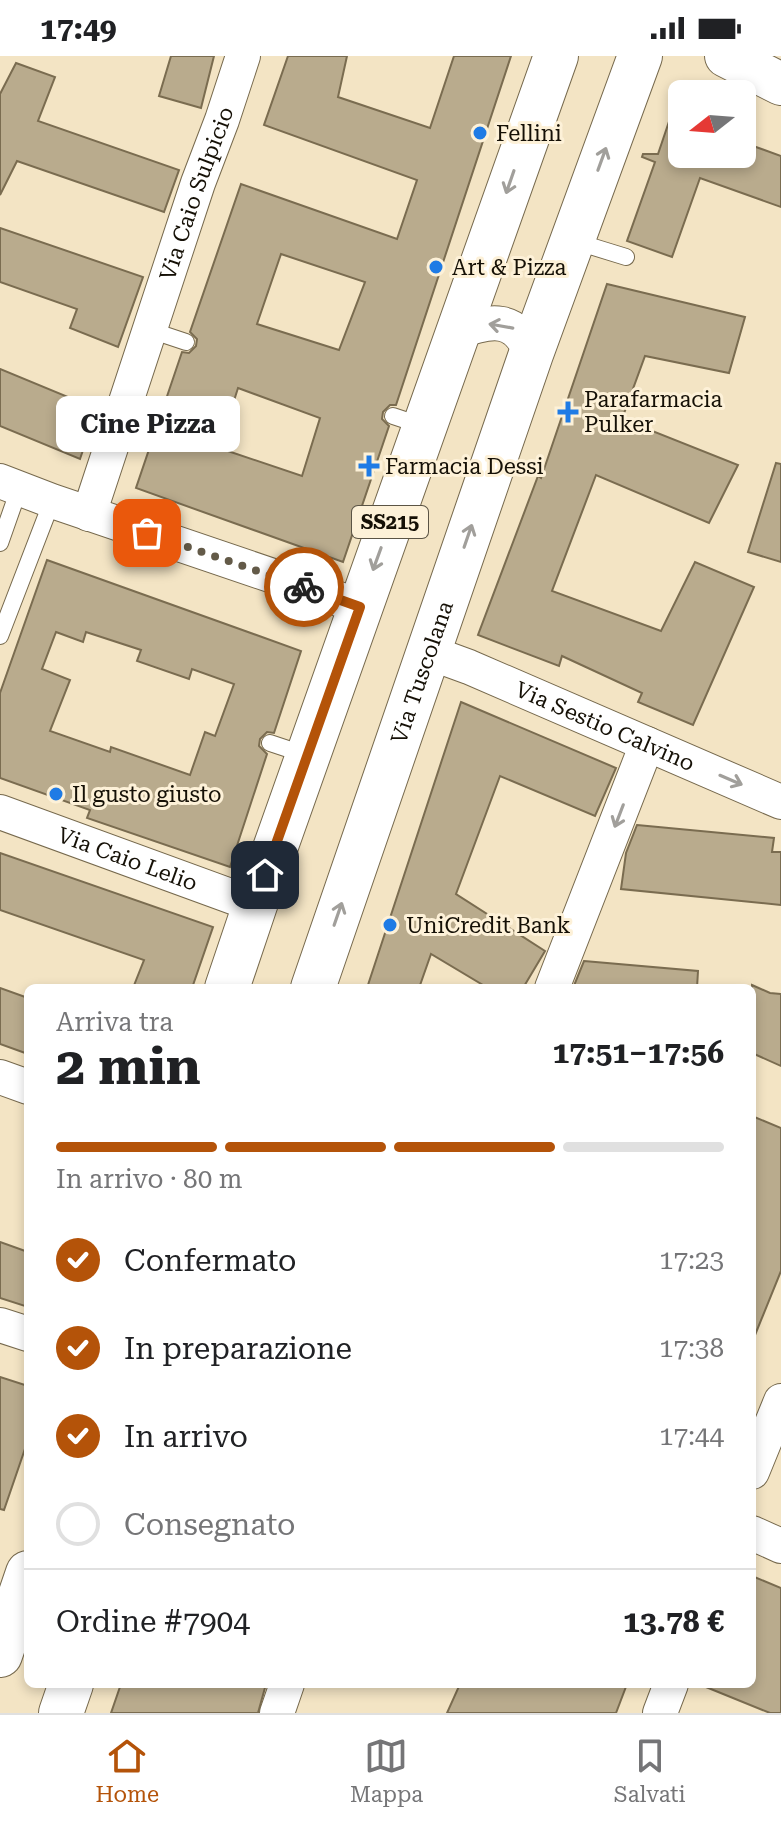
<!DOCTYPE html>
<html lang="it">
<head>
<meta charset="utf-8">
<style>
  :root { --surface:#fff; --page:#f2f2f2; --text:#202124; --muted:#757577; --line:#e0e0e0; --accent:#b45309 }
  body { margin:0; font-family:"Roboto Serif",serif; background:var(--page); color:var(--text); height:100vh; display:flex; flex-direction:column; font-size:30px; white-space:nowrap }
  * { box-sizing:border-box; margin:0 }
  p { font-size:26px; color:var(--muted) }
  .icon { flex:none; width:44px; height:44px; fill:none; stroke:currentColor; stroke-width:2; stroke-linecap:round; stroke-linejoin:round }
  .map { position:relative; flex:1; overflow:hidden }
  .side { position:absolute; left:24px; top:928px; width:732px; height:704px; display:flex; flex-direction:column; background:var(--surface); border-radius:12px; box-shadow:0 4px 12px #0003 }
  .side>* { flex:none }
  .needle { width:52px; rotate:253deg }
  .tools { position:absolute; left:668px; top:24px; display:grid; gap:16px }
  .tools a { display:grid; place-items:center; width:88px; height:88px; border-radius:12px; background:var(--surface); box-shadow:0 4px 12px #0003; font-size:40px }
  .pin { position:absolute; display:grid; place-items:center; width:68px; height:68px; color:#fff; margin:-34px; border-radius:16px; box-shadow:0 4px 12px #0006 }
  .courier { position:absolute; display:grid; place-items:center; width:80px; height:80px; margin:-40px; border:6px solid #b45309; border-radius:50%; background:#fff; color:#222; box-shadow:0 2px 10px #0007 }
  .bubble { position:absolute; height:56px; border-radius:12px; background:var(--surface); box-shadow:0 4px 12px #0003; font-size:26px; font-weight:700; line-height:56px; text-align:center }
  .overview em { font-style:normal; font-weight:700 }
  .overview div { display:flex; flex-direction:column-reverse }
  .overview { display:flex; align-items:center; justify-content:space-between; height:136px; padding:0 32px }
  h1 { font-size:52px; font-weight:700; line-height:60px }
  .bar { display:grid; grid-template-columns:repeat(4,1fr); gap:12px 8px; align-content:center; height:96px; padding:0 32px }
  .bar i { height:10px; border-radius:6px; background:var(--line) }
  .bar .active { background:var(--accent) }
  .bar p { grid-column:span 4 }
  .line { display:flex; align-items:center; gap:20px; padding:0 32px; border-top:2px solid var(--line) }
  .line div { flex:1 }
  ol { padding:0 32px; list-style:none }
  li { display:flex; align-items:center; gap:24px; height:88px }
  li p { margin-inline-start:auto }
  li .icon { padding:8px; border-radius:50%; background:var(--accent); color:#fff; stroke-width:4 }
  li:last-child { color:var(--muted) }
  li i { width:44px; height:44px; border:4px solid var(--line); border-radius:50% }
  .status { display:flex; justify-content:space-between; align-items:center; height:56px; padding:0 40px; background:var(--surface); direction:ltr }
  .status svg { height:22px; fill:currentColor }
  .tab-bar { display:flex; justify-content:space-around; align-items:center; height:112px; border-top:2px solid var(--line); background:var(--surface); font-size:22px; color:var(--muted) }
  .tab-bar a { display:grid; justify-items:center; gap:4px }
  .tab-bar .active { color:var(--accent) }
  .map>svg:first-child { display:block }
  .building { fill:#b9ab8d; stroke:#7a6c50; stroke-width:2; fill-rule:evenodd }
  .lines { fill:none; stroke-linecap:round; stroke-linejoin:round }
  .service-casing { stroke:#76694d; stroke-width:18 }
  .minor-casing { stroke:#76694d; stroke-width:36 }
  .tertiary-casing { stroke:#76694d; stroke-width:44 }
  .primary-casing { stroke:#76694d; stroke-width:46 }
  .service { stroke:#fff; stroke-width:16 }
  .minor { stroke:#fff; stroke-width:34 }
  .tertiary { stroke:#fff; stroke-width:42 }
  .primary { stroke:#fff; stroke-width:44 }
  .oneway { stroke:#a19f9b }
  .done { stroke:#635a48; stroke-width:8; stroke-dasharray:0 14.4 }
  .route { stroke:#b45309; stroke-width:10 }
  .poi-dot { fill:#1f7be5; stroke:#fdf1d8; stroke-width:3 }
  .labels { text-anchor:middle; dominant-baseline:central; stroke-width:6; stroke-linejoin:round; paint-order:stroke }
  .shield { fill:#fdf1d8; stroke:#5b5445; stroke-width:2 }
  .shield-label { font-size:20px; font-weight:bold; fill:#151006 }
  .poi-label { font-size:22px; fill:#151006; stroke:#fdf1d8; text-anchor:start }
  .street-label { font-size:22px; fill:#151006; stroke:#fdf1d8 }
</style>
</head>
<body>
<div class="status"><b>17:49</b><svg viewBox="0 0 49 12"><path d="M0 12V9h3v3zM5 12V6h3v6zM10 12V3h3v9zM15 12V0h3v12zM26 1h20v11H26zM47 4h2v5h-2z"/></svg></div>
<div class="map">
<svg width="781" height="1657" viewBox="0 0 781 1657">
  <rect width="100%" height="100%" fill="#f3e4c4"/>
  <g class="building">
    <polygon points="171,0 214,0 201,52 159,40"/>
    <path d="M288,0h59l-9,41 92,31 24,-72h57l-115,349h-6l-7,7 -1,7 7,7 -46,136 -207,-74 46,-136 7,1 7,-7 1,-7 -7,-7 51,-148 156,55 20,-59 -153,-55zM281,198l84,28 -26,68 -82,-26zM238,332l82,30 -18,58 -83,-28z"/>
    <polygon points="16,7 55,21 38,65 179,114 164,156 17,105 0,139 0,38"/>
    <polygon points="678,39 682,40 682,98 742,98 742,86 781,100 781,151 700,122 672,201 627,185 655,106 642,101 643,98 658,98"/>
    <polygon points="0,172 143,221 118,291 70,272 77,253 0,226"/>
    <polygon points="607,228 745,261 729,317 645,300 622,363 738,409 709,467 596,419 552,535 661,575 695,506 754,531 693,669 638,646 642,637 562,600 559,610 478,579 538,420 541,422"/>
    <polygon points="0,313 97,353 80,403 0,370"/>
    <polygon points="776,407 781,408 781,506 748,496"/>
    <path d="M47,504l254,91 -27,82 -7,-1 -7,7 -1,7 8,8 -37,113 -143,-49 3,-8 -90,-32v-85zM56,576l27,10 3,-10 55,18 -4,11 52,18 3,-10 42,15 -19,52 -10,-4 -15,43 -79,-28 -1,5 -60,-21 20,-51 -28,-11z"/>
    <polygon points="461,646 616,712 595,760 500,720 456,838 545,895 523,932 488,932 431,898 419,932 367,932"/>
    <polygon points="637,769 774,782 772,796 781,796 781,849 621,833 626,797"/>
    <polygon points="0,797 213,871 192,932 133,932 144,904 0,854"/>
    <polygon points="584,905 698,915 697,932 573,932"/>
    <polygon points="752,929 770,937 781,938 781,1010 752,997"/>
    <polygon points="0,932 28,942 28,998 0,988"/>
    <polygon points="752,1060 781,1072 781,1215 753,1284"/>
    <polygon points="0,1186 28,1196 28,1251 0,1242"/>
    <polygon points="0,1321 28,1330 28,1384 4,1454 0,1453"/>
    <polygon points="752,1520 781,1532 781,1657 770,1657 701,1629 752,1628"/>
    <polygon points="121,1628 266,1628 258,1657 111,1657"/>
    <polygon points="460,1628 627,1628 616,1657 447,1657"/>
  </g>
  <g class="lines">
    <g class="service-casing">
      <g id="service">
        <polyline points="574,185 626,201"/>
        <polyline points="150,274 186,286"/>
        <polyline points="393,360 423,370"/>
        <polyline points="0,487 19,433"/>
        <polyline points="0,580 52,445"/>
        <polyline points="270,687 306,699"/>
      </g>
    </g>
    <g class="minor-casing">
      <g id="minor">
        <path d="M457,276c34,-12 59,-17 74,22"/>
        <polyline points="0,425 52,445 320,536 360,551"/>
        <path id="s1" d="M89,458l109,-331 24,-63 21,-64"/>
        <path id="s2" d="M428,596l41,15 312,135"/>
        <path id="s3" d="M0,756l255,93"/>
        <polyline points="552,932 647,688"/>
        <polyline points="0,1021 28,1031"/>
        <polyline points="0,1269 28,1278"/>
        <polyline points="752,1416 781,1345"/>
        <polyline points="752,1477 781,1490"/>
        <polyline points="277,1657 287,1628"/>
        <polyline points="660,1657 671,1628"/>
      </g>
    </g>
    <g class="tertiary-casing">
      <polyline id="tertiary" points="726,0 781,28"/>
    </g>
    <g class="primary-casing">
      <g id="primary">
        <polyline points="227,932 255,849 556,0"/>
        <path id="s4" d="M313,932l218,-634 109,-298"/>
        <polyline points="0,1599 28,1517"/>
        <polyline points="61,1657 71,1628"/>
      </g>
    </g>
    <use href="#service" class="service"/>
    <use href="#minor" class="minor"/>
    <use href="#tertiary" class="tertiary"/>
    <use href="#primary" class="primary"/>
  </g>
  <defs><path id="oneway-shaft" d="M-6 0H5M1.5-3L5.5 0L1.5 3" fill="none" stroke-width="1.6" stroke-linecap="round" stroke-linejoin="round" transform="scale(2)"/></defs>
  <g class="oneway">
    <use href="#oneway-shaft" transform="translate(602 103) rotate(-70)"/>
    <use href="#oneway-shaft" transform="translate(510 126) rotate(109)"/>
    <use href="#oneway-shaft" transform="translate(501 270) rotate(-170)"/>
    <use href="#oneway-shaft" transform="translate(468 480) rotate(-71)"/>
    <use href="#oneway-shaft" transform="translate(377 503) rotate(110)"/>
    <use href="#oneway-shaft" transform="translate(731 724) rotate(23)"/>
    <use href="#oneway-shaft" transform="translate(619 760) rotate(111)"/>
    <use href="#oneway-shaft" transform="translate(338 858) rotate(-71)"/>
  </g>
  <g class="lines">
    <polyline class="done" points="147,477 304,531"/>
    <polyline class="route" points="265,819 360,551 304,531"/>
  </g>
  <g class="poi-dot">
    <circle cx="480" cy="77" r="8"/>
    <circle cx="436" cy="211" r="8"/>
    <path d="M564 344h8v8h8v8h-8v8h-8v-8h-8v-8h8z"/>
    <path d="M365 398h8v8h8v8h-8v8h-8v-8h-8v-8h8z"/>
    <circle cx="56" cy="738" r="8"/>
    <circle cx="390" cy="869" r="8"/>
  </g>
  <g class="labels">
    <rect class="shield" x="352" y="450" width="76" height="32" rx="6"/>
    <g class="shield-label">
      <text x="390" y="466">SS215</text>
    </g>
    <g class="poi-label">
      <text x="496" y="77">Fellini</text>
      <text x="452" y="211">Art &amp; Pizza</text>
      <text x="584" y="343">Parafarmacia<tspan x="584" dy="25">Pulker</tspan></text>
      <text x="385" y="410">Farmacia Dessi</text>
      <text x="72" y="738">Il gusto giusto</text>
      <text x="406" y="869">UniCredit Bank</text>
    </g>
    <g class="street-label">
      <text stroke="none"><textPath href="#s1" startOffset="338">Via Caio Sulpicio</textPath></text>
      <text stroke="none"><textPath href="#s4" startOffset="334">Via Tuscolana</textPath></text>
      <text stroke="none"><textPath href="#s2" startOffset="192">Via Sestio Calvino</textPath></text>
      <text stroke="none"><textPath href="#s3" startOffset="136">Via Caio Lelio</textPath></text>
    </g>
  </g>
</svg>
<div class="tools">
<a><svg class="needle" viewBox="-14 -14 28 28"><path d="M0-13l5 13h-10z" fill="#e53935"/><path d="M0 13l5-13h-10z" fill="#757577"/></svg></a>
</div>
<div class="pin" style="left:147px;top:477px;background:#ea580c"><svg class="icon" aria-label="bag" viewBox="0 0 24 24"><path d="M5 8h14l-1 12H6zM9 8a3 3 0 0 1 6 0"/></svg></div>
<div class="pin" style="left:265px;top:819px;background:#1f2937"><svg class="icon" aria-label="home" viewBox="0 0 24 24"><path d="M3 11l9-7 9 7M6 9v11h12V9"/></svg></div>
<div class="courier" style="left:304px;top:531px"><svg class="icon" aria-label="bike" viewBox="0 0 24 24"><circle cx="6" cy="16" r="4"/><circle cx="18" cy="16" r="4"/><path d="M6 16l4-8h5l3 8M10 8l3 8H6M13 5h3"/></svg></div>
<div class="bubble" style="left:56px;top:340px;width:184px">Cine Pizza</div>
<section class="side">
<div class="overview"><div><h1>2 min</h1><p>Arriva tra</p></div><em>17:51–17:56</em></div>
<div class="bar"><i class="active"></i><i class="active"></i><i class="active"></i><i></i><p>In arrivo · 80 m</p></div>
<ol>
<li><svg class="icon" aria-label="check" viewBox="0 0 24 24"><path d="M5 12l5 5 9-10"/></svg>Confermato<p>17:23</p></li>
<li><svg class="icon" aria-label="check" viewBox="0 0 24 24"><path d="M5 12l5 5 9-10"/></svg>In preparazione<p>17:38</p></li>
<li><svg class="icon" aria-label="check" viewBox="0 0 24 24"><path d="M5 12l5 5 9-10"/></svg>In arrivo<p>17:44</p></li>
<li><i></i>Consegnato</li>
</ol>
<div class="line" style="height:104px"><div>Ordine #7904</div><b>13.78 €</b></div>
</section>
</div>
<nav class="tab-bar">
<a class="active"><svg class="icon" aria-label="home" viewBox="0 0 24 24"><path d="M3 11l9-7 9 7M6 9v11h12V9"/></svg>Home</a>
<a><svg class="icon" aria-label="map" viewBox="0 0 24 24"><path d="M3 6l6-2 6 2 6-2v14l-6 2-6-2-6 2zM9 4v14M15 6v14"/></svg>Mappa</a>
<a><svg class="icon" aria-label="saved" viewBox="0 0 24 24"><path d="M7 4h10v16l-5-4-5 4z"/></svg>Salvati</a>
</nav>
</body>
</html>
